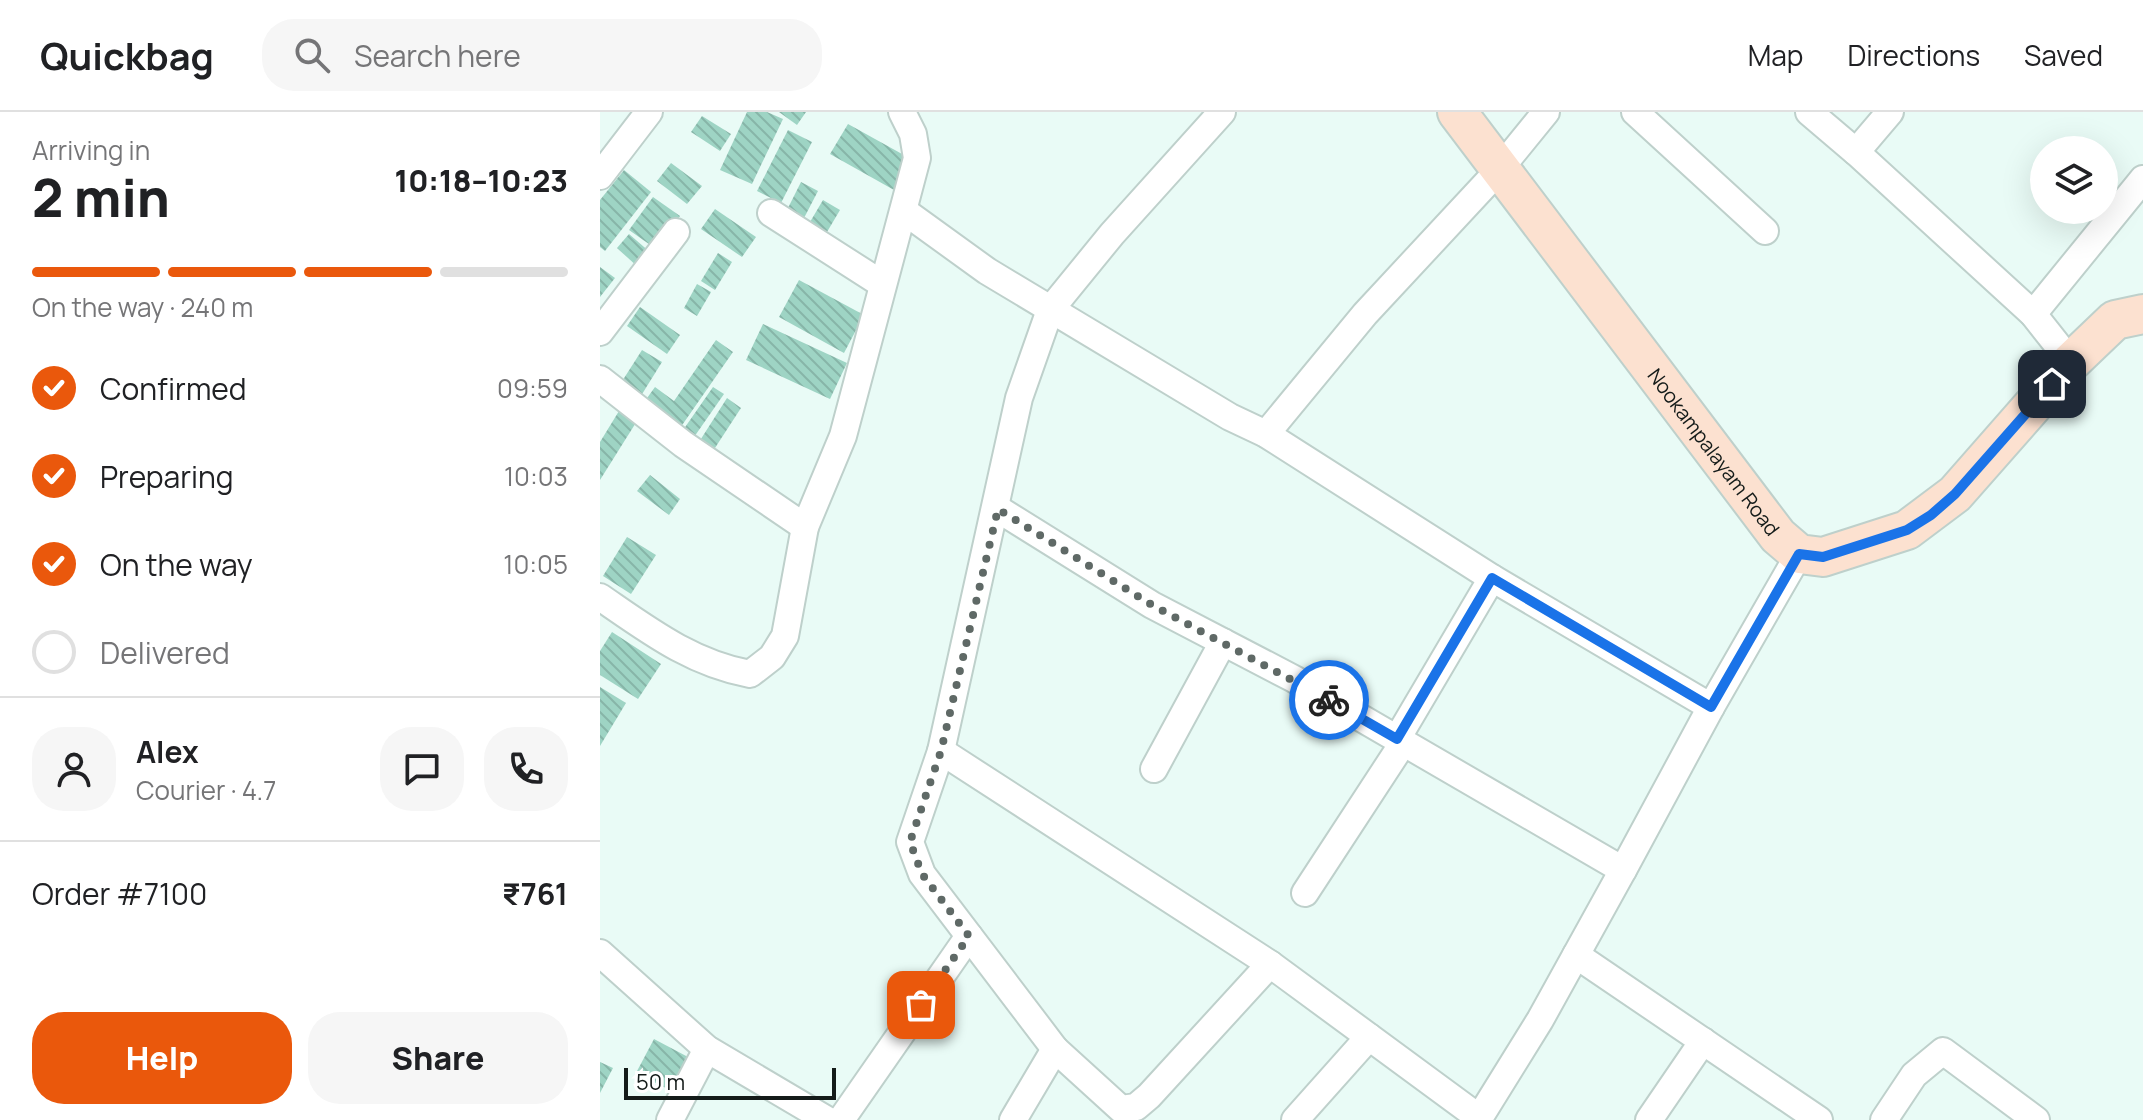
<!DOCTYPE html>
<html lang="en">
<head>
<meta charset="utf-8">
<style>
  :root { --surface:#fff; --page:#f6f6f6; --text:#202124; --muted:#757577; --line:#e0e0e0; --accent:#ea580c }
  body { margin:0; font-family:Manrope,sans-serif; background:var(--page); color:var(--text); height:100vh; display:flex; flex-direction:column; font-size:30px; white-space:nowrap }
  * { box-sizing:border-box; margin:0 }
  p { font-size:26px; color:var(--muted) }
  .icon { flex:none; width:44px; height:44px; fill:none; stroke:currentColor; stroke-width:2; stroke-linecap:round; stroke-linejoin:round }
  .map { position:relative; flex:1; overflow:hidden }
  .details { display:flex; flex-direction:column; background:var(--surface); width:600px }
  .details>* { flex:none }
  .buttons { position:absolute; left:1430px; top:24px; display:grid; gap:16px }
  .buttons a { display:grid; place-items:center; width:88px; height:88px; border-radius:50%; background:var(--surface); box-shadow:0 8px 32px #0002; font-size:40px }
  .scale { position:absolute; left:24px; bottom:20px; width:212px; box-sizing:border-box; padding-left:8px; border:4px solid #141b19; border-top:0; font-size:22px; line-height:28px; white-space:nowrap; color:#141b19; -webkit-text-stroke:6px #fff; paint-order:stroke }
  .pin { position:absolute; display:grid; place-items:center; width:68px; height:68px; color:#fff; margin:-34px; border-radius:16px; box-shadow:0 4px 12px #0006 }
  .courier { position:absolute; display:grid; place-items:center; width:80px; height:80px; margin:-40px; border:6px solid #1a73e8; border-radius:50%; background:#fff; color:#222; box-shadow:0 2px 10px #0007 }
  .headline em { font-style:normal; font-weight:800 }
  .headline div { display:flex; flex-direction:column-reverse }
  .headline { display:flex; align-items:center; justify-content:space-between; height:136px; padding:0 32px }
  h1 { font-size:52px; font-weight:800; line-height:60px }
  .bar { display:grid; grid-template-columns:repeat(4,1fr); gap:12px 8px; align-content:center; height:96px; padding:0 32px }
  .bar i { height:10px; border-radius:6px; background:var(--line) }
  .bar .on { background:var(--accent) }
  .bar p { grid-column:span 4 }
  .line { display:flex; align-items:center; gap:20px; padding:0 32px; border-top:2px solid var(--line) }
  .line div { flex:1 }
  .round { display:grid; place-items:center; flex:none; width:84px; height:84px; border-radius:32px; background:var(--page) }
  ol { padding:0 32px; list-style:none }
  li { display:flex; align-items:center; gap:24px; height:88px }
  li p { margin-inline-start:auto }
  li .icon { padding:8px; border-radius:50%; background:var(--accent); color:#fff; stroke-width:4 }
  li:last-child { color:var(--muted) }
  li i { width:44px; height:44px; border:4px solid var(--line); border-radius:50% }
  .action { display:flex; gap:16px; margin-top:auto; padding:16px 32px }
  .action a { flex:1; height:92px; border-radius:32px; background:var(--accent); color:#fff; font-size:32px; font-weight:800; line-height:92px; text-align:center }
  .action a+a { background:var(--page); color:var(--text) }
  header { display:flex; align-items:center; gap:48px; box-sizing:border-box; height:112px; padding:0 40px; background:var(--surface); border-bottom:2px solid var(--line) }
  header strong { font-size:38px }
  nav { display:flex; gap:44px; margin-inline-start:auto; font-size:28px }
  .search { width:560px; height:72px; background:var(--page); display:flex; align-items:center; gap:20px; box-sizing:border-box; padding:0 28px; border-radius:32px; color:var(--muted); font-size:30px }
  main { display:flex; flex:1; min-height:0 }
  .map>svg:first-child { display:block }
  .building { fill:url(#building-back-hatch) }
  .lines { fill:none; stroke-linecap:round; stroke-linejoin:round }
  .street-casing { stroke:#bed0cb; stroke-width:30 }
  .secondary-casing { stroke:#bed0cb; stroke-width:42 }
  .street { stroke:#fff; stroke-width:26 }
  .secondary { stroke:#fce1d0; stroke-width:38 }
  .done { stroke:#5f6966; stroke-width:8; stroke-dasharray:0 14.4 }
  .route { stroke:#1a73e8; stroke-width:10 }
  .labels { text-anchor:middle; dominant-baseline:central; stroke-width:8; stroke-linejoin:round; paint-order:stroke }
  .street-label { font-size:20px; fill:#141b19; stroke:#fff }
</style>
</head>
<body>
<header>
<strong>Quickbag</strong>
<div class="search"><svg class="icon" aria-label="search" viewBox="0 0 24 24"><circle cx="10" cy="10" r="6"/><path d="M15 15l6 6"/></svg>Search here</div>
<nav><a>Map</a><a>Directions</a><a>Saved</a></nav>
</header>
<main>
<section class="details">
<div class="headline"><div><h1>2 min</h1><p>Arriving in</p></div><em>10:18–10:23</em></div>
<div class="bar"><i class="on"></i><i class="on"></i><i class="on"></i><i></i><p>On the way · 240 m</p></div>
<ol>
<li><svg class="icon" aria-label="check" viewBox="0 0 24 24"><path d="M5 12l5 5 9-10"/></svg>Confirmed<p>09:59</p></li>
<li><svg class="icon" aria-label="check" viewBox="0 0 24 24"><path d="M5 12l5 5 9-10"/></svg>Preparing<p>10:03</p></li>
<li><svg class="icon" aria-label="check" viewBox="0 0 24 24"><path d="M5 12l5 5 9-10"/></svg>On the way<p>10:05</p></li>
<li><i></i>Delivered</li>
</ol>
<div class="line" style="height:144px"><a class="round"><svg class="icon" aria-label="person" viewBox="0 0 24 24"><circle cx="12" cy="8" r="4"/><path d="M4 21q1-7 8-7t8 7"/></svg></a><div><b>Alex</b><p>Courier · 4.7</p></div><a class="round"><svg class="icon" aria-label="chat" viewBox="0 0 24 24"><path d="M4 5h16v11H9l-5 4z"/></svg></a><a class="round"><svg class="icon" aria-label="phone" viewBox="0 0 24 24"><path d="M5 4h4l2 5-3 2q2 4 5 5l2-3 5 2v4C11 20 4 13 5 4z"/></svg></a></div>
<div class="line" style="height:104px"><div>Order #7100</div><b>₹761</b></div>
<div class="action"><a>Help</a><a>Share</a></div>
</section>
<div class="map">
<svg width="1543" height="1008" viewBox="0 0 1543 1008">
  <defs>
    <pattern id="building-back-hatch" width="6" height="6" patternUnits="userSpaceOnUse" patternTransform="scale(2)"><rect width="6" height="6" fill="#9ed4c4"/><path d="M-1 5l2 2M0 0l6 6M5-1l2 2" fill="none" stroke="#87b5a8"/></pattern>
  </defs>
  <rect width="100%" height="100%" fill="#e9fbf6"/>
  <g class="building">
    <polygon points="147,0 167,0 183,7 152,72 120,58"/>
    <polygon points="179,0 206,0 197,13"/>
    <polygon points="102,4 131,22 120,39 91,20"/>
    <polygon points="248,12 311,47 294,78 230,42"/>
    <polygon points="188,18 212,30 181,91 157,79"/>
    <polygon points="71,51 102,74 87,92 57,69"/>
    <polygon points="24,58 51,80 5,139 0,135 0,88"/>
    <polygon points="201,70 218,79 203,108 186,100"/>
    <polygon points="53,85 80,104 56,137 29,118"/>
    <polygon points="223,88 240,98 227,120 210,110"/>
    <polygon points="115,97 156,125 142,145 101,117"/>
    <polygon points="29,122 51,141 38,155 17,136"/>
    <polygon points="118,141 132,150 115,178 101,169"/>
    <polygon points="0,155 15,166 0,185"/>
    <polygon points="199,168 264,203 244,241 179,205"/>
    <polygon points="97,172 111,180 97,204 84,196"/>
    <polygon points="40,195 80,223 67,242 27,214"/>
    <polygon points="163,212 247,251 230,287 146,248"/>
    <polygon points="116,228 133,240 78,319 42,293 55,275 74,289"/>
    <polygon points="42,238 62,250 39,287 19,274"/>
    <polygon points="113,275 124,282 92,328 81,321"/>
    <polygon points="127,286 141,296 113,339 99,330"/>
    <polygon points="19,299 37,309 0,368 0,330"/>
    <polygon points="50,363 80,387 69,403 37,379"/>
    <polygon points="27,425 56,443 31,482 3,464"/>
    <polygon points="12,520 61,552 38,587 0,563 0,539"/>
    <polygon points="0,575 26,591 0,634"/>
    <polygon points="54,927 88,945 70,978 36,961"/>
    <polygon points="0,950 13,956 0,981"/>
  </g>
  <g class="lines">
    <g class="street-casing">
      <g id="street">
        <polyline points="1035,0 1165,119"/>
        <polyline points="1209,0 1256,40"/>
        <polyline points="1290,0 1256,40 1433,202 1471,250"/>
        <polyline points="0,64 49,0"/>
        <polyline points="304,99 387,159 630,305 666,322 892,466 1111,595 1023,758 694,567 552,493 398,397"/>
        <polyline points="171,101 282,172"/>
        <polyline points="1433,202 1543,67"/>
        <polyline points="0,220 76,120"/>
        <polyline points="0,267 83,332 205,415"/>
        <polyline points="666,322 765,202 898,59 946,0"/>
        <path d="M0,485c48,33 91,66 150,77l22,-17 13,-21 20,-109 38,-91 74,-278 -4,-24 -11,-22"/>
        <polyline points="1111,595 1199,442"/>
        <polyline points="797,627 892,466"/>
        <polyline points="341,639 670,852"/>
        <polyline points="554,657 623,530"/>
        <polyline points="705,781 803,631"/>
        <polyline points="0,841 107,937 227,1008"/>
        <polyline points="976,843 1219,1008"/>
        <polyline points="455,937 322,762 310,730 341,639 419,286 450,198 512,122 622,0"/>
        <polyline points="70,1008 107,937"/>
        <polyline points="241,1008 369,824"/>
        <polyline points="413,1008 455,937 521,997 536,995 549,984 670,852 878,1005"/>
        <polyline points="695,1008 769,925"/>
        <polyline points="878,1008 940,908 1023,758"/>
        <polyline points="1049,1008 1103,929"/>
        <polyline points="1284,1008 1314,963 1343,939 1436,1008"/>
      </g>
    </g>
    <g class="secondary-casing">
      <g id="secondary">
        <path id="s1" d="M857,0l321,424 21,18 24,3 84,-27 48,-36 116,-132 44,-42 28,-6"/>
      </g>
    </g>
    <use href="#street" class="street"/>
    <use href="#secondary" class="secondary"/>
  </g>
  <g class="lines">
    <polyline class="done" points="321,893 369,824 322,762 310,730 341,639 398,397 552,493 729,588"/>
    <polyline class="route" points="729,588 797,627 892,466 1111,595 1199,442 1223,445 1307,418 1331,403 1355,382 1452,272"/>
  </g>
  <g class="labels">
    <g class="street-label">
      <text stroke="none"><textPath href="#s1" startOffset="426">Nookampalayam Road</textPath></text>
    </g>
  </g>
</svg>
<div class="buttons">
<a><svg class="icon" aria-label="layers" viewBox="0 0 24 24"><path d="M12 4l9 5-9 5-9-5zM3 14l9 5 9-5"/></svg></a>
</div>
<div class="scale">50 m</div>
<div class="pin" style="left:321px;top:893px;background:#ea580c"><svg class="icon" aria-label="bag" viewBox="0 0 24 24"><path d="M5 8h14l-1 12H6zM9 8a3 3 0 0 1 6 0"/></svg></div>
<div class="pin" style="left:1452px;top:272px;background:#1f2937"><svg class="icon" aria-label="home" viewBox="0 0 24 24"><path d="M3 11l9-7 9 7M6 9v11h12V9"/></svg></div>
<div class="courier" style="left:729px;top:588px"><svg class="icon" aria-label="bike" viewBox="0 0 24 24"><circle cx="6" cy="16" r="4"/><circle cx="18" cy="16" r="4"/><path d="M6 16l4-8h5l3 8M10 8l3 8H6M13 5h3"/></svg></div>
</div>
</main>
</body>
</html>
